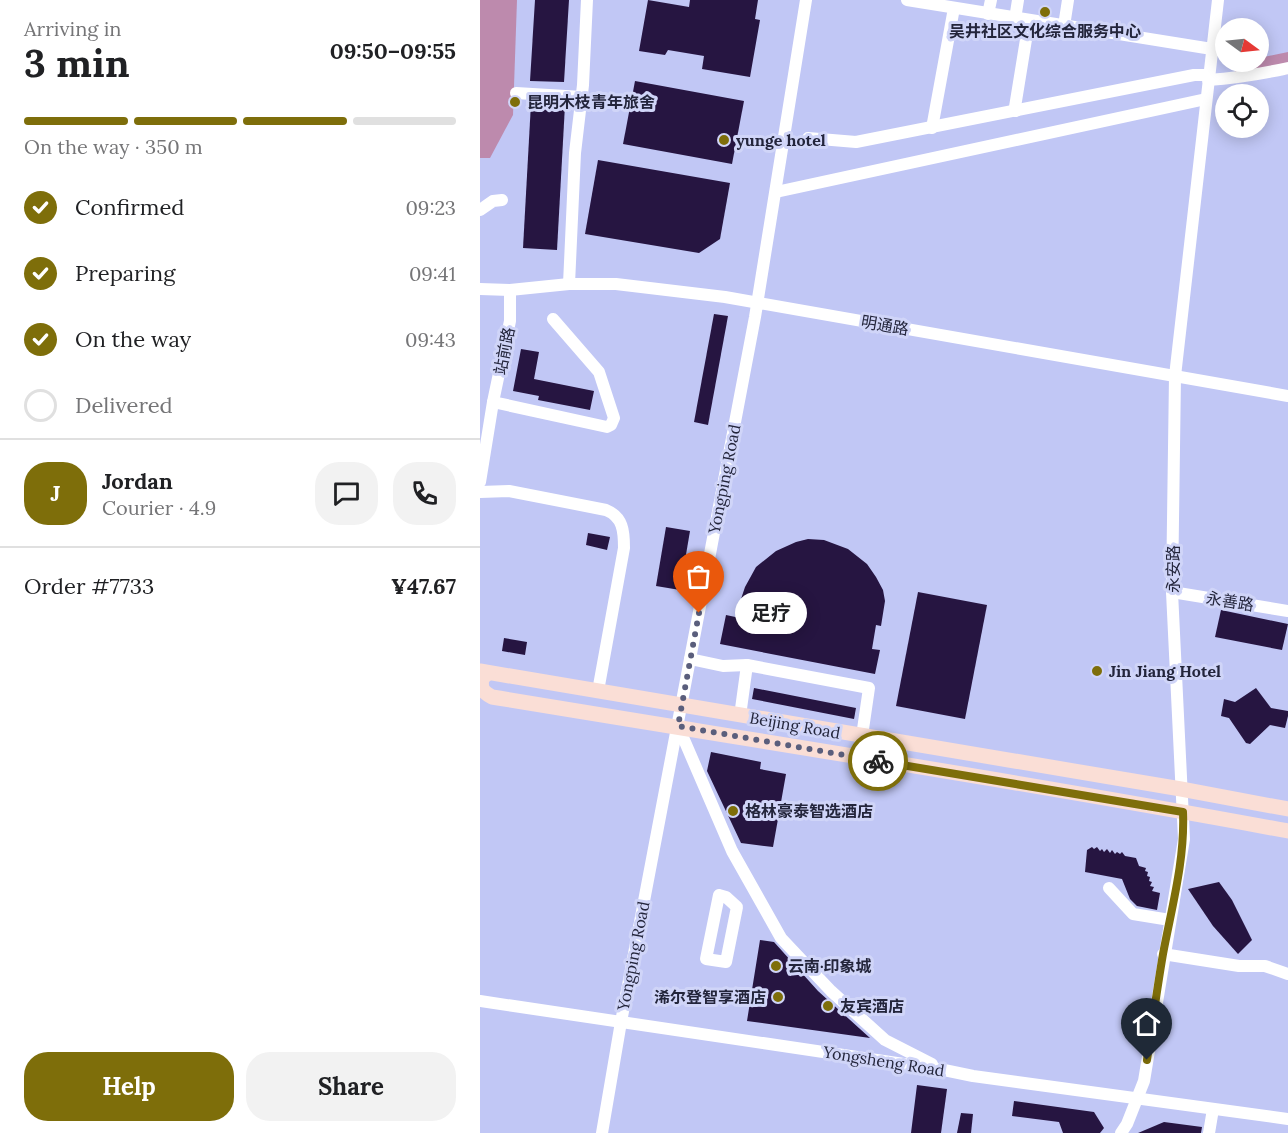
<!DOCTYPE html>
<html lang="en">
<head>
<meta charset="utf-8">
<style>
  :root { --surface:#fff; --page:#f2f2f2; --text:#202124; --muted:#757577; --line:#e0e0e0; --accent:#7e6e0a }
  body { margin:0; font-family:Lora,"Noto Sans SC",serif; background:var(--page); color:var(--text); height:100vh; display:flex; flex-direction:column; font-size:22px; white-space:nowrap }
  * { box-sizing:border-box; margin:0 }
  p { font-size:20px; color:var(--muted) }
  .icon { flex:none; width:33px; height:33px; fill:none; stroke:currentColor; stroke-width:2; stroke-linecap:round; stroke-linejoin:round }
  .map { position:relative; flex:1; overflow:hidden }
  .panel { display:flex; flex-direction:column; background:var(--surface); width:480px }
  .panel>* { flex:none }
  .needle { width:39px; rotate:105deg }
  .controls { position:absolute; left:735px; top:18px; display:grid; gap:12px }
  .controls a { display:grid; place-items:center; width:54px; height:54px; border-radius:50%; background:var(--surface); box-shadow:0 3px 15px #0003; font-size:30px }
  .pin { position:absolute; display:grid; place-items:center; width:51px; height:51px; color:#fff; margin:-62px -26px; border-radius:50% 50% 50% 0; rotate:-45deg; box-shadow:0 0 6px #0007 }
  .pin .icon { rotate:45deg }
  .courier { position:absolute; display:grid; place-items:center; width:60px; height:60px; margin:-30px; border:4px solid #7e6e0a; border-radius:50%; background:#fff; color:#222; box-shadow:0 2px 8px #0007 }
  .bubble { position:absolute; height:42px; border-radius:21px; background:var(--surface); box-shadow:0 3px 15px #0003; font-size:20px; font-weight:700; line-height:42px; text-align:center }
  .headline em { font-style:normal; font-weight:700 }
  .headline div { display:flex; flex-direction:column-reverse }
  .headline { display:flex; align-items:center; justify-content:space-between; height:102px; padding:0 24px }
  h1 { font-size:39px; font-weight:700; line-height:45px }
  .bar { display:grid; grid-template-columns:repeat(4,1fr); gap:9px 6px; align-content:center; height:72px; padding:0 24px }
  .bar i { height:8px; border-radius:4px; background:var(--line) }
  .bar .active { background:var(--accent) }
  .bar p { grid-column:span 4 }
  .line { display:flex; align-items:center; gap:15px; padding:0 24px; border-top:2px solid var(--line) }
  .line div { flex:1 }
  .round { display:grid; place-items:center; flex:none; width:63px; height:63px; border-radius:24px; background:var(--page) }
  ol { padding:0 24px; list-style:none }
  li { display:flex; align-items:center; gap:18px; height:66px }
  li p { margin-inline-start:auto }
  li .icon { padding:6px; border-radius:50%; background:var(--accent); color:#fff; stroke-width:4 }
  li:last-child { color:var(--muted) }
  li i { width:33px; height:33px; border:3px solid var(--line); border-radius:50% }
  .action { display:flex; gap:12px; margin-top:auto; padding:12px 24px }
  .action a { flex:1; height:69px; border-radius:24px; background:var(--accent); color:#fff; font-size:24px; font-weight:700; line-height:69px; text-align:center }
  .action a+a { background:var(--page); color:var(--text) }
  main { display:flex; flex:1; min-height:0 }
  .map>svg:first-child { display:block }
  .green { fill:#bd8aad }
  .building { fill:#261541 }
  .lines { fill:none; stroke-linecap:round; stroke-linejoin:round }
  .minor { stroke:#fff; stroke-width:12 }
  .major { stroke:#faded6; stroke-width:15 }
  .done { stroke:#5a5e7c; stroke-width:6; stroke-dasharray:0 10.8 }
  .route { stroke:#7e6e0a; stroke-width:8 }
  .poi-dot { fill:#7e6e0a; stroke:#d0d5f8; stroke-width:2 }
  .labels { text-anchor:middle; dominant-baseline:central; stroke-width:6; stroke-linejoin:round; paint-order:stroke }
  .poi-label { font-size:16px; font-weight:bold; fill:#23253b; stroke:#d0d5f8; text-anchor:start }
  .street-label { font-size:16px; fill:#23253b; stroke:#d0d5f8 }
</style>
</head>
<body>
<main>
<section class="panel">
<div class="headline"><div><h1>3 min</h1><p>Arriving in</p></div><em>09:50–09:55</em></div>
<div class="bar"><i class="active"></i><i class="active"></i><i class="active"></i><i></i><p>On the way · 350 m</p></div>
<ol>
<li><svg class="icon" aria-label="check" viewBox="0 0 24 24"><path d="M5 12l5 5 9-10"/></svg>Confirmed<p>09:23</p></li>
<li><svg class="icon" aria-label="check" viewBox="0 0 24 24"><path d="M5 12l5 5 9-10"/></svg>Preparing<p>09:41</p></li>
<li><svg class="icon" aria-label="check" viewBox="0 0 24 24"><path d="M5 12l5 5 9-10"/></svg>On the way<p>09:43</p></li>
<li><i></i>Delivered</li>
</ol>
<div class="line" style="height:108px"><b class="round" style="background:var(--accent);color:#fff">J</b><div><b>Jordan</b><p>Courier · 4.9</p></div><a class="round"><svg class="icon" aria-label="chat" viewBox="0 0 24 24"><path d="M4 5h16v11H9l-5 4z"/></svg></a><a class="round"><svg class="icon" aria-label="phone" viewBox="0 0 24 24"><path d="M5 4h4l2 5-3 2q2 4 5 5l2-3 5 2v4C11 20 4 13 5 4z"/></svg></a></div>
<div class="line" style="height:78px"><div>Order #7733</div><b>¥47.67</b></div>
<div class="action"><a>Help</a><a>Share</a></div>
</section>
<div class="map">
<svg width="808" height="1133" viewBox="0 0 808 1133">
  <rect width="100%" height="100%" fill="#c1c7f5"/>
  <g class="green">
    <polygon points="0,0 37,0 33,115 10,158 0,158"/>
    <polygon points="808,52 808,74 755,83 755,62 778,62 779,58"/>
  </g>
  <g class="building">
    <polygon points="55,0 89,0 84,82 50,81"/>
    <polygon points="168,0 209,7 210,0 278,0 275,19 280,20 270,77 222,69 224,56 188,50 185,55 159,51"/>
    <polygon points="155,81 264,101 252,164 143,144"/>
    <polygon points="51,103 85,105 77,250 43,248"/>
    <polygon points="118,160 250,183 240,239 219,253 105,234"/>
    <polygon points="234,314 248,316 228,425 214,422"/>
    <polygon points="41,349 59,352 54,379 114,391 110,410 58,400 59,396 33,391"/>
    <polygon points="186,527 210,531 200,590 176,586"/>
    <polygon points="108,533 130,537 127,550 106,545"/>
    <polygon points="328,539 344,540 368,549 387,564 396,577 403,590 405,601 401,626 396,625 392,649 400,650 395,674 240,644 246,615 260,618 261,599 265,587 276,567 296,551 316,542"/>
    <polygon points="438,592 507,605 485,719 416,706"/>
    <polygon points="741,610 808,624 802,650 735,637"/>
    <polygon points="24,638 47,642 45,655 22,651"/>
    <polygon points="274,688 376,708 374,719 272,699"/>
    <polygon points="776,688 791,708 808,711 808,716 805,728 790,725 770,744 766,743 749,718 741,716 744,699 755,702"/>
    <polygon points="231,752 281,762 280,769 306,774 293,847 261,843 227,771"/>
    <polygon points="612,847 614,849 617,847 620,851 622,849 624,852 627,849 630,853 632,850 635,854 637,852 640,854 642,852 645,856 656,858 659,866 666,868 665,871 668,872 667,876 670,877 669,881 672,882 670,886 674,887 672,891 680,893 677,910 657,906 650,899 642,879 605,872 607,850"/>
    <polygon points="739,882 752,900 772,940 758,954 733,926 708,889"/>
    <polygon points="280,940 294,942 338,991 390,1038 267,1021"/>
    <polygon points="437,1085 467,1089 461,1133 431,1133"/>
    <polygon points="534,1101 614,1112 624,1128 620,1133 583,1133 579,1122 532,1116"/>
    <polygon points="481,1113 493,1114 491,1133 477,1133"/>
    <polygon points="684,1122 722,1127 721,1133 658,1133"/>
  </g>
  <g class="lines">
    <g class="minor">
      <polyline points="427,0 732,49"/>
      <polyline points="508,14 511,0"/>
      <polyline points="535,19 538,0"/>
      <polyline points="584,26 588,0"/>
      <path d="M728,80c28,-2 53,-6 80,-12"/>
      <polyline points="36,93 102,97"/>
      <polyline points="536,111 535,107 549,21"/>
      <polyline points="452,128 474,8"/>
      <polyline points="328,138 376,142 714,75 729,75"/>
      <polyline points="296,192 726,99"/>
      <polyline points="0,210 13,201 22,200"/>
      <polyline points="89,284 95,153 103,85 107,0"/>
      <polyline points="0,289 30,290 89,284 136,284 245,297 808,396"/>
      <polyline points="13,402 127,427 131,425 134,418 119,372 73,319"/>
      <polyline points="0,482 13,402 30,321 30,290"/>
      <path d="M0,492l29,-1 97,19c17,7 18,21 18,38l-26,143"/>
      <polyline points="692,592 808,611"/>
      <polyline points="210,659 243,666 267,665"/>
      <polyline points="260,716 267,665 389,688 382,736"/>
      <polyline points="199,728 252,851 301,938 351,991 405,1040 452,1064"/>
      <polyline points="629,888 653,914 690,920"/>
      <polygon points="239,895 246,897 257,907 246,962 226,959"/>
      <polyline points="683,954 759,966 785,966 808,974"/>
      <polyline points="0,1001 464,1070 493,1076 808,1119"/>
      <polyline points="122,1133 141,1022 275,317 326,0"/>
      <polyline points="641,1133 647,1124 664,1081 704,839 692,592 695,376 738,0"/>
      <polyline points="729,1133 733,1109"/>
    </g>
    <g class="major">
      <polyline points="0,671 701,789 808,809"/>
      <path d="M8,673l-6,5c-2,11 1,14 10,19 266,44 532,85 796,134"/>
    </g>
  </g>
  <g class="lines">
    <polyline class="done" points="219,613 198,726 398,761"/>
    <path class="route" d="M398,761l305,51c2,48 -11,94 -20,142 -6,35 -11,71 -16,106"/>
  </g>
  <g class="poi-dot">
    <circle cx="565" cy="12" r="6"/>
    <circle cx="35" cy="102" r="6"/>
    <circle cx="244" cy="140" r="6"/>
    <circle cx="617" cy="671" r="6"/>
    <circle cx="253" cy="811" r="6"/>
    <circle cx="296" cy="966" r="6"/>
    <circle cx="298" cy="997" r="6"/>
    <circle cx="348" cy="1006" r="6"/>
  </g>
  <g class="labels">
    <g class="poi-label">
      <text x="565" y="31" text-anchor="middle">吴井社区文化综合服务中心</text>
      <text x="47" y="102">昆明木枝青年旅舍</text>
      <text x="256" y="140">yunge hotel</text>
      <text x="629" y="671">Jin Jiang Hotel</text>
      <text x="265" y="811">格林豪泰智选酒店</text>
      <text x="308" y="966">云南·印象城</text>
      <text x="286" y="997" text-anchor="end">浠尔登智享酒店</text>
      <text x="360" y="1006">友宾酒店</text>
    </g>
    <g class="street-label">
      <text transform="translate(405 325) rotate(10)">明通路</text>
      <text transform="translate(24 351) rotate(-79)">站前路</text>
      <text transform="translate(244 479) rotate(-79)">Yongping Road</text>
      <text transform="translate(693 569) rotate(-90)">永安路</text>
      <text transform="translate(750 601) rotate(9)">永善路</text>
      <text transform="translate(315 725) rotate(10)">Beijing Road</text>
      <text transform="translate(153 956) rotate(-79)">Yongping Road</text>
      <text transform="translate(404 1061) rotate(9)">Yongsheng Road</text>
    </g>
  </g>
</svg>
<div class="controls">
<a><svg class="needle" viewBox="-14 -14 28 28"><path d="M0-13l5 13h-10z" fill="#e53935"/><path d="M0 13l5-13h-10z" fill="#757577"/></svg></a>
<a><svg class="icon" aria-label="locate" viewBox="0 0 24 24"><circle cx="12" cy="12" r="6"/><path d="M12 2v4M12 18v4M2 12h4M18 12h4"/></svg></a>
</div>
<div class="pin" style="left:219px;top:613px;background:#ea580c"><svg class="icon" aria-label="bag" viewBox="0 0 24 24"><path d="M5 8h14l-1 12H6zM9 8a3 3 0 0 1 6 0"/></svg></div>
<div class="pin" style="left:667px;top:1060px;background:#1f2937"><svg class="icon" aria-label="home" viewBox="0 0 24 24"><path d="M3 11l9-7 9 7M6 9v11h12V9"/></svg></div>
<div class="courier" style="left:398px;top:761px"><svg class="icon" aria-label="bike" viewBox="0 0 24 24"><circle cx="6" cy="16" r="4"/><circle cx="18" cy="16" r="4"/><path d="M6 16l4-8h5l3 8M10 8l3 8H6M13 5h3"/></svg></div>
<div class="bubble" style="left:255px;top:592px;width:72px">足疗</div>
</div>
</main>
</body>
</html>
